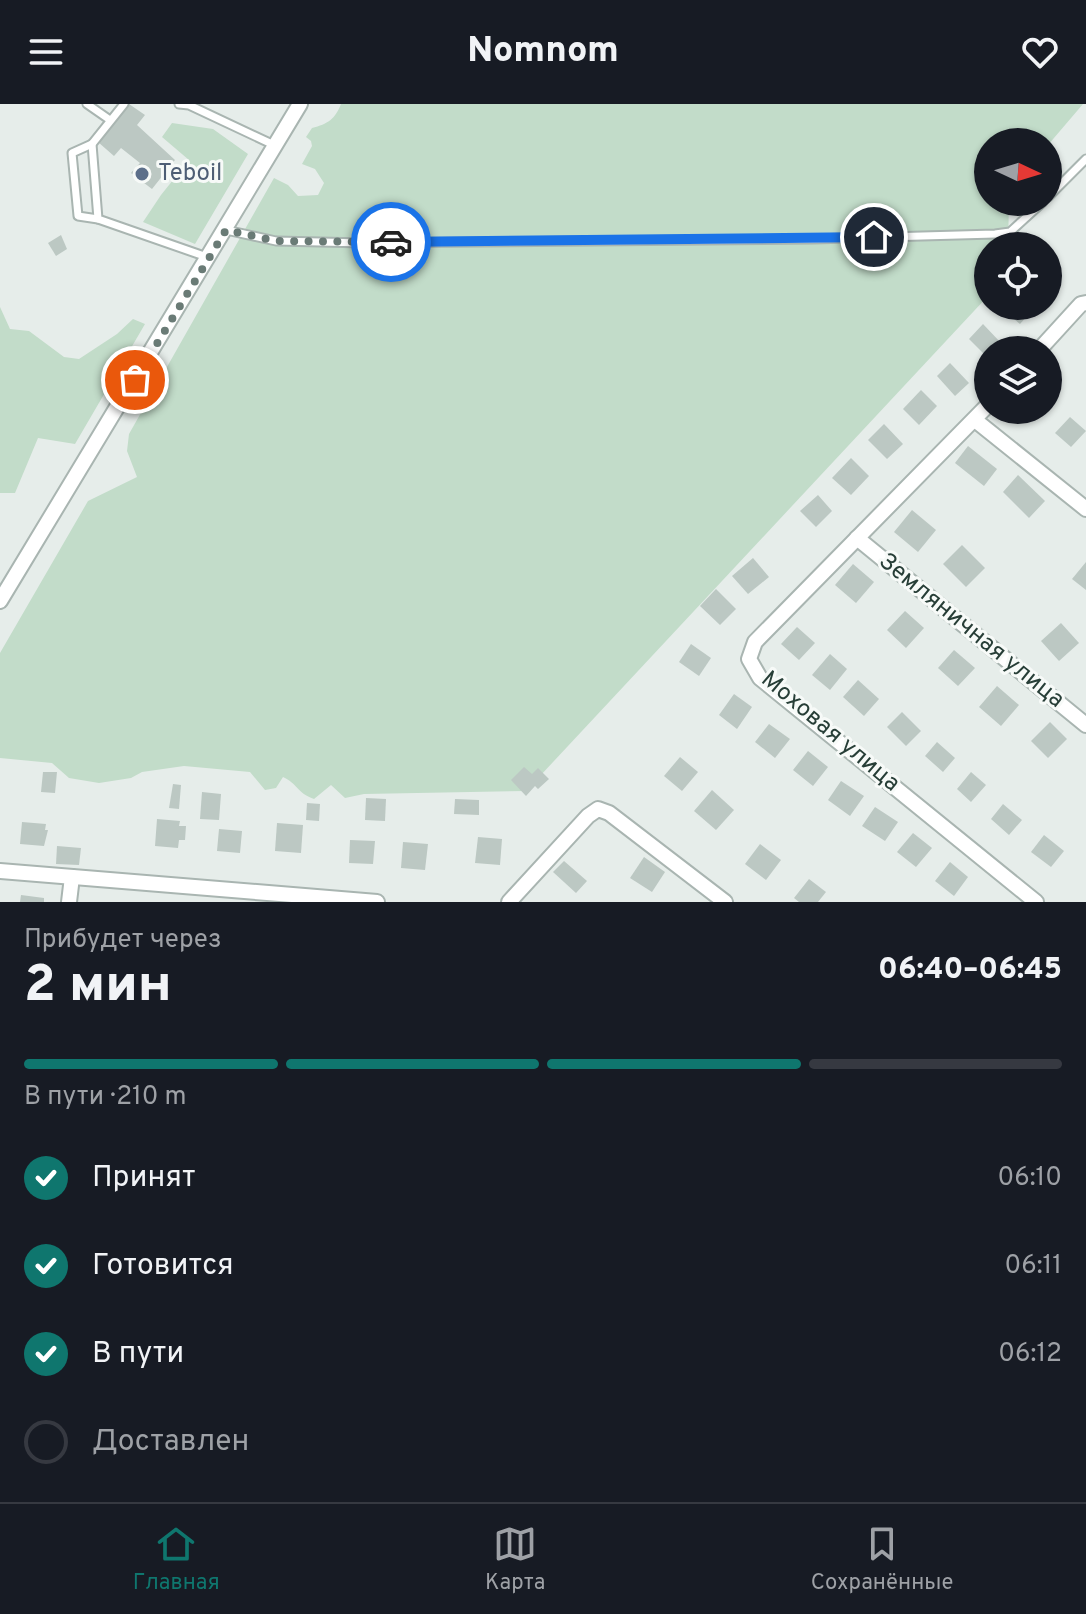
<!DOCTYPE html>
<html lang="ru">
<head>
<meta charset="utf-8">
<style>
  :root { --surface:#171b24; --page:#242831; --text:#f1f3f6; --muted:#9ea1a6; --line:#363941; --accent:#0f766e }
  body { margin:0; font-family:Overpass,sans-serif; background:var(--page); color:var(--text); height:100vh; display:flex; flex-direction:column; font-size:30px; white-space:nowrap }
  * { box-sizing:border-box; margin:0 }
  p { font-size:26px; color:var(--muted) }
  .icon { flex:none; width:44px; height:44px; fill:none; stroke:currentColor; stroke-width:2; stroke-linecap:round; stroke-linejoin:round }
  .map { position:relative; height:798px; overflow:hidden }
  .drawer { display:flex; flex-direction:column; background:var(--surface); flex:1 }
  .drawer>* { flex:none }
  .needle { width:52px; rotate:94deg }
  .controls { position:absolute; left:974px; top:24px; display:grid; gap:16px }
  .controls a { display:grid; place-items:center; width:88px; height:88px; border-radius:50%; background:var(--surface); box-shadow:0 2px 6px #0004; font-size:40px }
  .pin { position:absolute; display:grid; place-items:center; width:68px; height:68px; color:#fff; margin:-34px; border:4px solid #fff; border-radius:50%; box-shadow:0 2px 8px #0007 }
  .courier { position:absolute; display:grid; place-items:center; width:80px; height:80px; margin:-40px; border:6px solid #1a73e8; border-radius:50%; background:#fff; color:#222; box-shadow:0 2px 10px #0007 }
  .headline em { font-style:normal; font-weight:800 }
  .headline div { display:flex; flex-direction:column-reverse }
  .headline { display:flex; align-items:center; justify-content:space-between; height:136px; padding:0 24px }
  h1 { font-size:52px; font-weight:800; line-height:60px }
  .bar { display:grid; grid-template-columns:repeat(4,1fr); gap:12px 8px; align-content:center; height:96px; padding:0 24px }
  .bar i { height:10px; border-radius:6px; background:var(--line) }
  .bar .on { background:var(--accent) }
  .bar p { grid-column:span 4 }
  ol { padding:0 24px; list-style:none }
  li { display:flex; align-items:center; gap:24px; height:88px }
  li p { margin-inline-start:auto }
  li .icon { padding:8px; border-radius:50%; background:var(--accent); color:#fff; stroke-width:4 }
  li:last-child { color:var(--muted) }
  li i { width:44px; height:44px; border:4px solid var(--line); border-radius:50% }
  header { display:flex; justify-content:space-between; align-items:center; height:104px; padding:0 24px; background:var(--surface); font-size:36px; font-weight:800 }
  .dock { display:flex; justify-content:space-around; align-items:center; height:112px; border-top:2px solid var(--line); background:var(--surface); font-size:22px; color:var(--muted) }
  .dock a { display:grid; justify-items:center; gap:4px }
  .dock .on { color:var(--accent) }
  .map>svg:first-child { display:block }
  .green { fill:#c2dcc9 }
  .building { fill:#bcc8c3 }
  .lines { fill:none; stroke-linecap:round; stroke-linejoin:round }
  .lane-casing { stroke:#a9b5b1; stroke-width:11 }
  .street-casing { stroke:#a9b5b1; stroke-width:18 }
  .lane { stroke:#fff; stroke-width:7 }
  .street { stroke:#fff; stroke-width:14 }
  .done { stroke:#6a7b76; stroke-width:8; stroke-dasharray:0 14.4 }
  .route { stroke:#1a73e8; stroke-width:10 }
  .service-dot { fill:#5c6f8a; stroke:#f7faf8; stroke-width:3 }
  .labels { text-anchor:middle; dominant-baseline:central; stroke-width:6; stroke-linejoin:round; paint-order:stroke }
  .service-label { font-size:24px; fill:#4e5e75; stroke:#f7faf8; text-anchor:start }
  .street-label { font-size:24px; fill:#273e37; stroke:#f7faf8 }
</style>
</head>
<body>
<header><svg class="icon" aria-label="menu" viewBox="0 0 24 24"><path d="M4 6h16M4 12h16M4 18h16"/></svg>Nomnom<svg class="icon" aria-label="heart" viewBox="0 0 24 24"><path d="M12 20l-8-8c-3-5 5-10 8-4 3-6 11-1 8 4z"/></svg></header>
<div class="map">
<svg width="1086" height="798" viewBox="0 0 1086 798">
  <rect width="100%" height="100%" fill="#e6edea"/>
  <g class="green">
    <path d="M341,0h742l-35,41v-3h-60v60h21l-1,44h-20v50l-462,495 -162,3 -19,4 -14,-13 -17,14c-17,-6 -17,-16 -31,-22l-7,11 -11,2 -15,-18 -66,-6 -42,6 -11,6 -32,5 -30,-5 -17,-15 -52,-5v-105l88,-152 49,-24 -10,-26 2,-17 145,-256 14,7 10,11 20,-1 6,-12 -9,-14 -13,-5 10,-18 -1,-5 -5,-4 6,-9c16,-4 23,-9 29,-24z"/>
    <polygon points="172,19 213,25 248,50 195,140 143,118 161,91 189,56 162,33"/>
    <polygon points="0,203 10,225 29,227 64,253 79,255 117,230 133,215 145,220 75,340 38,334 15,389 0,389"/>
  </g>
  <g class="building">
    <polygon points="129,0 145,11 137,21 175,56 152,85 131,69 140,59 121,44 114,52 98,38"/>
    <polygon points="61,131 67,145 56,152 48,139"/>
    <polygon points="1002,202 1036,202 1020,220 1001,204"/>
    <polygon points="983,220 1001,239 994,246 988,246 987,253 969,235"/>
    <polygon points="950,259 969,279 955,292 937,272"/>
    <polygon points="921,286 937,302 919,321 903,305"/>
    <polygon points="1070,313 1086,327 1071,343 1055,329"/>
    <polygon points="884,320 903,340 887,355 868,336"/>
    <polygon points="968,342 997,365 984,382 955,359"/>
    <polygon points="851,354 869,372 851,391 832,374"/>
    <polygon points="1018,371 1045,397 1029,414 1003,388"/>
    <polygon points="818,391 832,407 816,423 800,407"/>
    <polygon points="912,406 936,426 918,448 894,428"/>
    <polygon points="962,441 985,464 966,483 943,460"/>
    <polygon points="753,454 769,473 748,490 732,472"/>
    <polygon points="1086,458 1086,486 1072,475"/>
    <polygon points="853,460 874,478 856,499 835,481"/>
    <polygon points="716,485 736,505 720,521 700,502"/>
    <polygon points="905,507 924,524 906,544 887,526"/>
    <polygon points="1061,519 1079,539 1059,557 1041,537"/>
    <polygon points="797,523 815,539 799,556 781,540"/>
    <polygon points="691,540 711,554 699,572 679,558"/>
    <polygon points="954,546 975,564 958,582 938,564"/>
    <polygon points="830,550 847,565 830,586 812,571"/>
    <polygon points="858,576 879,595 864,612 843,593"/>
    <polygon points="997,582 1019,601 1001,622 979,603"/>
    <polygon points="734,590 752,603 737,625 719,611"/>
    <polygon points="902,608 921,627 906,642 887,623"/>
    <polygon points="1050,618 1067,635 1048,654 1031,637"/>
    <polygon points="769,620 790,635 775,654 755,638"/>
    <polygon points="937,638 955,654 943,668 925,652"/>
    <polygon points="808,647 828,663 813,682 793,666"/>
    <polygon points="680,653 698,668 682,687 664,672"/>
    <polygon points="524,663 532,670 538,664 549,675 538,685 535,682 526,692 511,676"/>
    <polygon points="43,668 57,668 55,689 41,688"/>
    <polygon points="971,668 986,681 971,698 957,685"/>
    <polygon points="841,677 864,692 850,712 828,696"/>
    <polygon points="173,680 181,681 179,705 169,704"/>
    <polygon points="712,686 734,706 716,726 694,707"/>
    <polygon points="202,688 221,690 219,716 200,715"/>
    <polygon points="366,694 386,695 385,717 365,716"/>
    <polygon points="455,695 479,696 479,711 454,710"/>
    <polygon points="307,699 320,700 319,717 306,716"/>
    <polygon points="1003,700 1022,716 1009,731 991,715"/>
    <polygon points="875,703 898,718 885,737 862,722"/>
    <polygon points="157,715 180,717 179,722 186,722 185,736 179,736 178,744 155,742"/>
    <polygon points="22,718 46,720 45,726 48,726 44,742 20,740"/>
    <polygon points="277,719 303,721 301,749 275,747"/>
    <polygon points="219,725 242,727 240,749 217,747"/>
    <polygon points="913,729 932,744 916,763 897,748"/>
    <polygon points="1044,731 1064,747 1051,763 1031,748"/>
    <polygon points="478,733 502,735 500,761 475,759"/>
    <polygon points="350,736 375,737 373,760 349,759"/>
    <polygon points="403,738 428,740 425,766 401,764"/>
    <polygon points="760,740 781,756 766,776 745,760"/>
    <polygon points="57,742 81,744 79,761 56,760"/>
    <polygon points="644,753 665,768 652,788 630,774"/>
    <polygon points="564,757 587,777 576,789 553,768"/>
    <polygon points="950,758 968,773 954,792 935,777"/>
    <polygon points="809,775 826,788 818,798 799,798 794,794"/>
    <polygon points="21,791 44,794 44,798 20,798"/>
  </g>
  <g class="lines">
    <g class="lane-casing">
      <g id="lane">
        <polyline points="87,0 110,16"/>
        <polyline points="124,0 92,40 98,115 207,153"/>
        <polyline points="179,0 189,1 274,41"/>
        <polyline points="92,40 72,49 78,112 98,115"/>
        <polyline points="1048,93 1086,55"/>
        <polyline points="226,126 276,137 365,139 813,135 995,130 1010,128 1043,98"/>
      </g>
    </g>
    <g class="street-casing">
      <g id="street">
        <polyline points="1039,246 1081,200 1086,199"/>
        <polyline points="988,301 755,538 749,555 760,574 1036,798"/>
        <polyline points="975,316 1086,405"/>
        <polyline points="857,434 1086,621"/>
        <polyline points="0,497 300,0"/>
        <polyline points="0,767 377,798"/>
        <polyline points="69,798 72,773"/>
        <polyline points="509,798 588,712 598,705 609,709 725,798"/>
      </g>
    </g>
    <use href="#lane" class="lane"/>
    <use href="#street" class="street"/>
  </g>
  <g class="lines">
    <polyline class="done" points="135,276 226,126 276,137 391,138"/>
    <polyline class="route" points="391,138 874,133"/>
  </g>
  <circle class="service-dot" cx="142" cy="70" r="8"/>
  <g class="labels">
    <g class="service-label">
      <text x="158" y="70">Teboil</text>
    </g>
    <g class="street-label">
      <text transform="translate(971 527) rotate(39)">Земляничная улица</text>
      <text transform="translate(830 628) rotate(40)">Моховая улица</text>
    </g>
  </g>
</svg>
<div class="controls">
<a><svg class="needle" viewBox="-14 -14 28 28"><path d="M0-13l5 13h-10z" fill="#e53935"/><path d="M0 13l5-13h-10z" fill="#9ea1a6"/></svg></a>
<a><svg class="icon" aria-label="locate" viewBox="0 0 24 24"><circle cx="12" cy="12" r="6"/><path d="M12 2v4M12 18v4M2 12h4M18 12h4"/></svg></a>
<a><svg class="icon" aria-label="layers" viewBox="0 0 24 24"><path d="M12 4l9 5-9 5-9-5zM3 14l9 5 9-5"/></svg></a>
</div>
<div class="pin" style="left:135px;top:276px;background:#ea580c"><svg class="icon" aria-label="bag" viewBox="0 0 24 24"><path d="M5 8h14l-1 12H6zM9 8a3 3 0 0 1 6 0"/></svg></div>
<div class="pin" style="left:874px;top:133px;background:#1f2937"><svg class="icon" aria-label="home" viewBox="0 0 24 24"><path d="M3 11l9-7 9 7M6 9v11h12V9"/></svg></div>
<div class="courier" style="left:391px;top:138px"><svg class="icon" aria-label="car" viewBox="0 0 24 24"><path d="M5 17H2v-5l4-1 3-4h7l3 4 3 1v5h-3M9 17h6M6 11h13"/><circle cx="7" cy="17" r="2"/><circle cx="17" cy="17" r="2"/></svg></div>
</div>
<section class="drawer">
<div class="headline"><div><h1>2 мин</h1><p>Прибудет через</p></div><em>06:40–06:45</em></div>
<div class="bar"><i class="on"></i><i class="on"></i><i class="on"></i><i></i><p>В пути · 210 m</p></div>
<ol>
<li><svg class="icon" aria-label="check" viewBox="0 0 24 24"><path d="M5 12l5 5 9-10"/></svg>Принят<p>06:10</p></li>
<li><svg class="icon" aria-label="check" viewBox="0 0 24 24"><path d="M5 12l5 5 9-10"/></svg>Готовится<p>06:11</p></li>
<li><svg class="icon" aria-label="check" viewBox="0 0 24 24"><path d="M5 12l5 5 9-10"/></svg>В пути<p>06:12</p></li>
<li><i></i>Доставлен</li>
</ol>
</section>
<nav class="dock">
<a class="on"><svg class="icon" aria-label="home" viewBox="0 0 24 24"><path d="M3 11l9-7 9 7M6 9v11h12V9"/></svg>Главная</a>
<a><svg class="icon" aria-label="map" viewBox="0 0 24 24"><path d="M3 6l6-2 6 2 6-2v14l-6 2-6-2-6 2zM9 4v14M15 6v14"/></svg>Карта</a>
<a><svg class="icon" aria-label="saved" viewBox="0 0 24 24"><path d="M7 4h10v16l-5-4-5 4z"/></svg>Сохранённые</a>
</nav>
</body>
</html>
